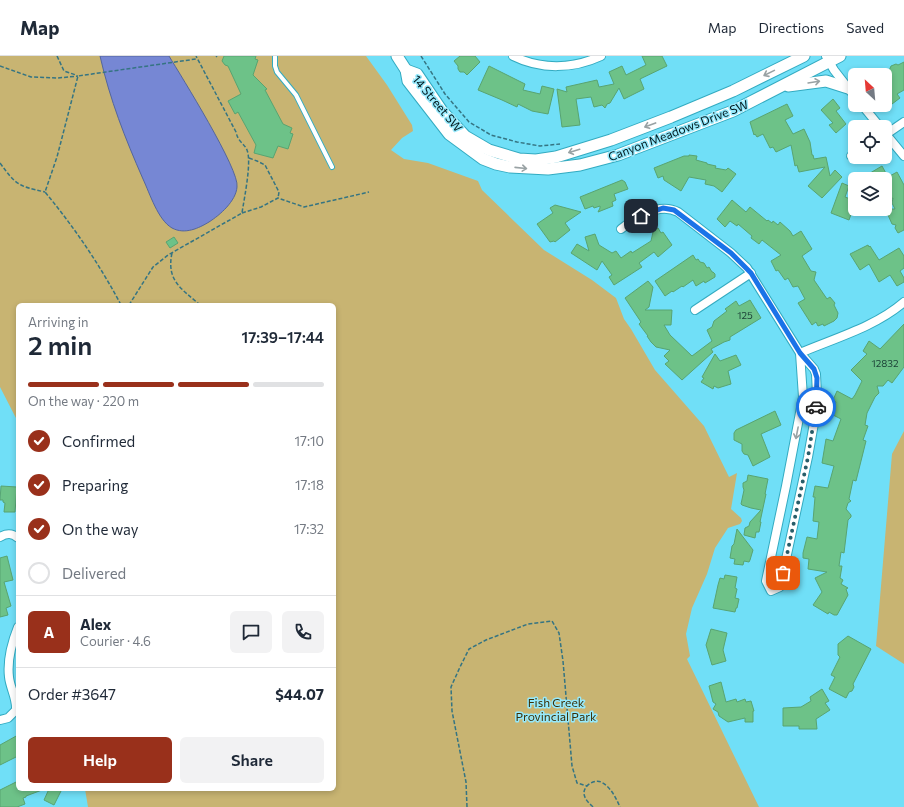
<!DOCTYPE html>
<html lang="en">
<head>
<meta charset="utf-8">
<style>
  :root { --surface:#fff; --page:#f2f2f3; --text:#1f2937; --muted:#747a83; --line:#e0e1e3; --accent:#99301b }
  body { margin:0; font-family:Commissioner,sans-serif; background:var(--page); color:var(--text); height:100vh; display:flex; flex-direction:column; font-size:15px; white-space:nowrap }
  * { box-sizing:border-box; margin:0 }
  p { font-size:13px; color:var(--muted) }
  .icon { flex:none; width:22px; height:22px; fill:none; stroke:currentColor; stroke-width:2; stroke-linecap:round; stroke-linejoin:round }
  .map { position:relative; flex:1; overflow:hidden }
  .details { position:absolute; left:16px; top:247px; width:320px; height:488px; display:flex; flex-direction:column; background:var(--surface); border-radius:6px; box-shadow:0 2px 6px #0003 }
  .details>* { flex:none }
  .needle { width:26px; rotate:334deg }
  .controls { position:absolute; left:848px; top:12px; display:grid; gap:8px }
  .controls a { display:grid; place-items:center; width:44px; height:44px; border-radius:6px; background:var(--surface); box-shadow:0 2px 6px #0003; font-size:20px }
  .pin { position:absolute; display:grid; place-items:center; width:34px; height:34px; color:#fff; margin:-17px; border-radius:8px; box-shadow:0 2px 6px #0006 }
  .courier { position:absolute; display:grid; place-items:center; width:40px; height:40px; margin:-20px; border:3px solid #1a73e8; border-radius:50%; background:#fff; color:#222; box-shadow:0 1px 5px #0007 }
  .headline em { font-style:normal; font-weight:600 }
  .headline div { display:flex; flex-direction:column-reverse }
  .headline { display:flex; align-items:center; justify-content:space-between; height:68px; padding:0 12px }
  h1 { font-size:26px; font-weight:600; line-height:30px }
  .bar { display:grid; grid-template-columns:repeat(4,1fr); gap:6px 4px; align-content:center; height:48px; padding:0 12px }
  .bar i { height:5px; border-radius:3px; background:var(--line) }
  .bar .selected { background:var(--accent) }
  .bar p { grid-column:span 4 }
  .line { display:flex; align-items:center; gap:10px; padding:0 12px; border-top:1px solid var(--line) }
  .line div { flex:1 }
  .round { display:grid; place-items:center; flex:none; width:42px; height:42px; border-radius:6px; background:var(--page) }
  ol { padding:0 12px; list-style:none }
  li { display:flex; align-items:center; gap:12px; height:44px }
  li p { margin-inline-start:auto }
  li .icon { padding:4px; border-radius:50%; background:var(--accent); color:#fff; stroke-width:4 }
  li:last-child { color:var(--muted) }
  li i { width:22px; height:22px; border:2px solid var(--line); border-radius:50% }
  .primary-button { display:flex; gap:8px; margin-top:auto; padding:8px 12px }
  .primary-button a { flex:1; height:46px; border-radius:6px; background:var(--accent); color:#fff; font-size:16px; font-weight:600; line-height:46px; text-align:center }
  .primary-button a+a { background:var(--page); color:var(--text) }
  header { display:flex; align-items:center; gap:24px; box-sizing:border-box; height:56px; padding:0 20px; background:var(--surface); border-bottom:1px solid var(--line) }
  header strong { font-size:19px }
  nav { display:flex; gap:22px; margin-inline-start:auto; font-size:14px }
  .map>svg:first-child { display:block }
  .green { fill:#c8b472 }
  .water { fill:#7687d4; stroke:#53659d }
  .building { fill:#6dc288; stroke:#58a471 }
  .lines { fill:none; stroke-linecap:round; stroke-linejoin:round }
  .lane-casing { stroke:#33abc1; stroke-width:6 }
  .street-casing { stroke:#33abc1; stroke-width:10 }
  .secondary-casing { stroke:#33abc1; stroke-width:13 }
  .path { stroke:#357482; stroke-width:1.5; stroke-dasharray:4 2; stroke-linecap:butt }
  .lane { stroke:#fff; stroke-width:4 }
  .street { stroke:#fff; stroke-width:8 }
  .secondary { stroke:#fff; stroke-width:11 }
  .oneway { stroke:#99a2a4 }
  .done { stroke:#285d69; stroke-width:4; stroke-dasharray:0 7.2 }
  .route { stroke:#1a73e8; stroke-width:5 }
  .labels { text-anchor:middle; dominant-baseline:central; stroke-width:3; stroke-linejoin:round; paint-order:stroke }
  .number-label { font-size:10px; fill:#1c4237 }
  .street-label { font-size:12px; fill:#01171c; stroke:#95e9fc }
  .park-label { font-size:12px; fill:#3b2f05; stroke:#95e9fc }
</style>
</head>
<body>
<header>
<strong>Map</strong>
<nav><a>Map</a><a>Directions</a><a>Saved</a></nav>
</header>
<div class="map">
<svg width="904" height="751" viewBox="0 0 904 751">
  <rect width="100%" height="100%" fill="#70dff7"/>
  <g class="green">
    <polygon points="0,0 366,0 387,29 412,69 413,75 402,82 391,94 404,103 428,107 478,125 482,134 544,194 592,224 616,242 624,263 631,273 655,314 704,370 729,421 737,417 731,453 741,462 742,465 740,468 728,472 715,492 707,518 692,552 686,578 690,600 687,603 759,751 88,751 85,733 334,733 334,249 18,249 18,366 0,331"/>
    <polygon points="904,375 904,608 876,590 892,398"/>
  </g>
  <path class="water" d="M100,0h69c12,20 71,114 68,131 -1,14 -17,28 -28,35 -10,6 -24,13 -37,6 -14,-8 -22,-34 -29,-49 -18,-41 -33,-79 -43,-123z"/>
  <g class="building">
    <polygon points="224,0 256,0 255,3 258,4 253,19 267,33 265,34 283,68 292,72 290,77 293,78 288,93 278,90 273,102 254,97 256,89 238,56 235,58 228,45 241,38 228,10 225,9 222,5"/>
    <polygon points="460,0 475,0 480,6 467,19 464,16 460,16 458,13 458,10 454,5"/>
    <polygon points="642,0 662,0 667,10 640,23 644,33 624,43 619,32 610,47 607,48 605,52 602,49 594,51 591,41 576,43 580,69 562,71 557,33 567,36 566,31 597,24 599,31 614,28 609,16 622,10 626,19 646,9"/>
    <polygon points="904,6 904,34 897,38 900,42 892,48 885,40 885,25 891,10 896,8 898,9"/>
    <polygon points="489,10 525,28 523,34 540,38 542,30 554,33 548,58 532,55 518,48 517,51 502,44 478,34"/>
    <polygon points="833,43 840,52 836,55 846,68 836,77 829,69 833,67 821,54"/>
    <polygon points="787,48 793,60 785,64 793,78 804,73 810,86 812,99 813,99 814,103 826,101 830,120 835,114 842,121 822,142 808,130 825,111 799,116 797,109 795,110 791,89 776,96 773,91 770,92 763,78 757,81 755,78 754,79 750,66"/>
    <polygon points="689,99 697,100 696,104 707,107 707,108 716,110 715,112 726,114 728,112 736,118 722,136 714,130 705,128 706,124 689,121 681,135 664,124 663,120 658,122 654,112 684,100 689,100"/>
    <polygon points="882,110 888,121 897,116 904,129 904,174 898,177 895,172 896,169 892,168 888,159 890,153 895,153 892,147 893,142 890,143 885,135 885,123 860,123"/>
    <polygon points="622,124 625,126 628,133 614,138 616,144 612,146 613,150 598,156 600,152 600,150 594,152 593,150 585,153 580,141"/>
    <polygon points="842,127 849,130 845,141 853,144 852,146 855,147 849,164 831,157"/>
    <polygon points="732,144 746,156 750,151 767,165 768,164 772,167 773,165 778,169 780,166 790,175 793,180 801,175 812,193 802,200 811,215 816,216 814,224 827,243 830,241 835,247 834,249 838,257 837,262 834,265 824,270 823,268 818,270 816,266 812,269 798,247 805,243 798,230 793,231 788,222 785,224 778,214 776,215 771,205 781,199 762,184 759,188 751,182 752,180 738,168 737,170 730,165 725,171 717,163"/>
    <polygon points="555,149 581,156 565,167 570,174 555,186 554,185 550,186 537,168 553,157 550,152"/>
    <polygon points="658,172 661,177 663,176 672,189 658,201 654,196 639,207 642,211 614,229 609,221 612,219 602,205 597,214 571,197 577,188 589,195 585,181 595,178 599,189 612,197 616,195 621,202 631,195 632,197 651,185 653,176"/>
    <polygon points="174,181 178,187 170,192 166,186"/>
    <polygon points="868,189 869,191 870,190 879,204 899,192 904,200 904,212 900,215 904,222 904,226 897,230 890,219 879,226 869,208 860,214 850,198"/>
    <polygon points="693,199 696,204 698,203 700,206 704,207 707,212 709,211 712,216 713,216 715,218 715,221 705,227 704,225 696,230 693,224 683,231 682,230 673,236 672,235 665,240 655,225"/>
    <polygon points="648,225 653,231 649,251 645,254 672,254 671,269 664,269 670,279 692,300 712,285 707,274 712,271 714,265 727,255 725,253 736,245 739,250 750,244 761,262 730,281 730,284 724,286 711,293 713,296 682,324 665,308 669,305 664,300 670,294 656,291 651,286 647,280 648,280 639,268 641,266 625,242"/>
    <polygon points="904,268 904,311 892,327 888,324 883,330 877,330 879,337 875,341 867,357 865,369 868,370 863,384 866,385 856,425 853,424 849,443 851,445 848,447 846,453 851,459 851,461 848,464 844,497 841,496 839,510 842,510 840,522 843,524 841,528 848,532 846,533 848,539 837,559 834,559 829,556 828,558 813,549 822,536 815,522 827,516 808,513 809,503 803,502 803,497 807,481 817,483 819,466 813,465 815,441 813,441 815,430 828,432 834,410 822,407 826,383 833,385 841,363 831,358 836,346 833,344 837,335 852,343 855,339 862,325 851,314 867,298 863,295 869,285 880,293"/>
    <polygon points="715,298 720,305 736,299 741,309 728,315 731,328 718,332 714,330 713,333 701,326 704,322 702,321"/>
    <polygon points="775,355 781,369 761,378 770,401 753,410 748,399 744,398 742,395 742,388 734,384 734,377 736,374"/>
    <polygon points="748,419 768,423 765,438 766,438 760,466 761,466 759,476 756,476 755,482 744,479 745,472 749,470 750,466 761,454 751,452 742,449 741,448 744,434 743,431 743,427 747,425"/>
    <polygon points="1,430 17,431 15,456 4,456 5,447 3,446 3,444 0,444"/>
    <polygon points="737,473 753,494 750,504 749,506 744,505 743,509 734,508 735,503 730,502 732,490 734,488"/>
    <polygon points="7,500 13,524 4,526 11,550 6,552 8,559 0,561 0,502"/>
    <polygon points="725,519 737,521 735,532 737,533 735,542 739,543 737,552 736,552 735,556 713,552 718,529 720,522 724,523"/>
    <polygon points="711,573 727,577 723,594 726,605 712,609 706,589"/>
    <polygon points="848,580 871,593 853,628 854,631 852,635 849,636 846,642 829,633 835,621 831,619 840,601 838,599 838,588"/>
    <polygon points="721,626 726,646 736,643 737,646 745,643 746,646 751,645 754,655 753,655 753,666 745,666 745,662 728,666 719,660 718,656 713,653 716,648 713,646 709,630"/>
    <polygon points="822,633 829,645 825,647 830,654 816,663 817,673 799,673 799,670 783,670 783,652 801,651 811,645 810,641"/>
    <polygon points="18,679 18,700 0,709 0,689"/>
    <polygon points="18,725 18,733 42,734 26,740 26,741 23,742 25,748 17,751 0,751 0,734"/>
    <polygon points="49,733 62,733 54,749 44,744"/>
  </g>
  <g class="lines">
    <g class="lane-casing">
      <polyline id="lane" points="275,1 275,10 277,16 296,39 332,111"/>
    </g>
    <g class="street-casing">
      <g id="street">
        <path d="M513,0c28,14 60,13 88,0"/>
        <polyline points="826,0 834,14 855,41"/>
        <polyline points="862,49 880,71"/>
        <polyline points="885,77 904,100"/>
        <polyline points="885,79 904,66"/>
        <polyline points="851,100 855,98"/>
        <path d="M621,173c15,-12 38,-27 57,-17l53,41 16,15 53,85 14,16 2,5 1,21 -1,17 -8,45 -28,130 -9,4 -5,-10 20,-95 17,-89 -3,-44"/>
        <polyline points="695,254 751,217"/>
        <path d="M800,297c35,-15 75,-26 104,-51"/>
        <path d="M0,481c7,-4 12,-4 18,1"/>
        <path d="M0,664l8,-2 8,-8c1,-12 -6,-22 -7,-33 -2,-17 3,-35 9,-50"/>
      </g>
    </g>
    <g class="secondary-casing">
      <g id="secondary">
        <polyline points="397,0 406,14 408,25 449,78 483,103 496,108 510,111 548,113 580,109 618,99 733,55 840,0"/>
        <polyline points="406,14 417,18 442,55 465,80 489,94 519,103 536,104 556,101 611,84 671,61 733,35 804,0"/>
        <polyline points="788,30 826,25 848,32"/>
      </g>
    </g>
    <g class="path">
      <polyline points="57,0 64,15 76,19"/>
      <polyline points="216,0 217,1"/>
      <polyline points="421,0 445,38 469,66 491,79 517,86 540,90 560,88"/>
      <polyline points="0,10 31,21 58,22 78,20"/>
      <polyline points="249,102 257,105 265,109 279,136 278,142"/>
      <path d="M0,107c16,22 18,23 45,29"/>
      <polyline points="242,157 261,151 278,142 304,151 369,136"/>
      <path d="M172,197c-6,28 10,36 28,52"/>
      <path d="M121,249c-21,-40 -47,-78 -76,-113l12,-35 21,-81 118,-17"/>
      <path d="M129,249l24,-38 15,-12 74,-42c2,-14 10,-51 5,-63 -3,-7 -9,-8 -11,-18l-40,-76"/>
      <polyline points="467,751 466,726 452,655 451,631 460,611 469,593 486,584 528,568 552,565 559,577 563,605 572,710 577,727 587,730"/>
      <path d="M593,751c-4,-4 -8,-7 -9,-13 -1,-8 10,-15 17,-12 10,5 15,16 19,25"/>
    </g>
    <use href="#lane" class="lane"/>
    <use href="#street" class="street"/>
    <use href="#secondary" class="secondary"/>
  </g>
  <defs><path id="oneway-shaft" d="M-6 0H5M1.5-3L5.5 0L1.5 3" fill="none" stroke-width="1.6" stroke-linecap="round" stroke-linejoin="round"/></defs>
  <g class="oneway">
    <use href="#oneway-shaft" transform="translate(769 17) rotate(154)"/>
    <use href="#oneway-shaft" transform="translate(814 26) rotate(-9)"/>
    <use href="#oneway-shaft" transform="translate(650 69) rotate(160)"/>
    <use href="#oneway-shaft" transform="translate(574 95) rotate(163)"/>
    <use href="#oneway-shaft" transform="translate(521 112) rotate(6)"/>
    <use href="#oneway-shaft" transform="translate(797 377) rotate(101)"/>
  </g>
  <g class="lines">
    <polyline class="done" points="783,517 808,401 816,351"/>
    <polyline class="route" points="641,160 663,152 674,154 731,197 751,217 800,297 814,313 817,322 816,351"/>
  </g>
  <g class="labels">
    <g class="number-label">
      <text x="745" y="259">125</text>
      <text x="885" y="307">12832</text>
    </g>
    <g class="street-label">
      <text transform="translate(438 47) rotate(50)">14 Street SW</text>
      <text transform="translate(678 74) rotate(-21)">Canyon Meadows Drive SW</text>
    </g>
    <g class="park-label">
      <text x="556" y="646">Fish Creek<tspan x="556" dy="14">Provincial Park</tspan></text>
    </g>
  </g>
</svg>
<div class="controls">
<a><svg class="needle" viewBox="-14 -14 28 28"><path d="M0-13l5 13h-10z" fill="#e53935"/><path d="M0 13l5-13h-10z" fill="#747a83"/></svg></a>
<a><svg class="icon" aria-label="locate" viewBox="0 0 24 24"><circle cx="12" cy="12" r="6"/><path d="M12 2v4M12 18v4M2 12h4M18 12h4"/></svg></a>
<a><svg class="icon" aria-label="layers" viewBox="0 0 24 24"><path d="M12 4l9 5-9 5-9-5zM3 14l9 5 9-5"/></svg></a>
</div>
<div class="pin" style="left:783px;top:517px;background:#ea580c"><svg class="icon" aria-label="bag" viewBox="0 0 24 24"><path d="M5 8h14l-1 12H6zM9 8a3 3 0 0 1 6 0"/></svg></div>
<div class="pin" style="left:641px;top:160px;background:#1f2937"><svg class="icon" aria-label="home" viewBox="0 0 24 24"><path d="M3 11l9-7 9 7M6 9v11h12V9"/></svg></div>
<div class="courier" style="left:816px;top:351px"><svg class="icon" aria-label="car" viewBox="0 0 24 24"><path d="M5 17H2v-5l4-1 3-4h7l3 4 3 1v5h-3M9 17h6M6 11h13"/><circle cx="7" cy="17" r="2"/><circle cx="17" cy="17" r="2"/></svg></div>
<section class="details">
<div class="headline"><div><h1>2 min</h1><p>Arriving in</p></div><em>17:39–17:44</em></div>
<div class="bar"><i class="selected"></i><i class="selected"></i><i class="selected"></i><i></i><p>On the way · 220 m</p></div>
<ol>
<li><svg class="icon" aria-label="check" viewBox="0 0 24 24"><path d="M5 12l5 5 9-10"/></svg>Confirmed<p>17:10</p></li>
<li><svg class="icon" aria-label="check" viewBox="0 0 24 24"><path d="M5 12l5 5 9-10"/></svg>Preparing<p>17:18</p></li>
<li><svg class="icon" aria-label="check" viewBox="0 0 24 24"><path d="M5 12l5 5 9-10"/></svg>On the way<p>17:32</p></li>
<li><i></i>Delivered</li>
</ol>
<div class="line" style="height:72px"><b class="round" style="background:var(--accent);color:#fff">A</b><div><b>Alex</b><p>Courier · 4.6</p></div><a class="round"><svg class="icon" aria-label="chat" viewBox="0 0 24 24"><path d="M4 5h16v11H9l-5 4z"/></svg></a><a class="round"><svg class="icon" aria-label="phone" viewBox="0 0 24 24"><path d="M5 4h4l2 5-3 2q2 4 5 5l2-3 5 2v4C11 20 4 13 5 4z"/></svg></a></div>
<div class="line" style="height:52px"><div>Order #3647</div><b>$44.07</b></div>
<div class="primary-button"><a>Help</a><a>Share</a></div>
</section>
</div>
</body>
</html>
